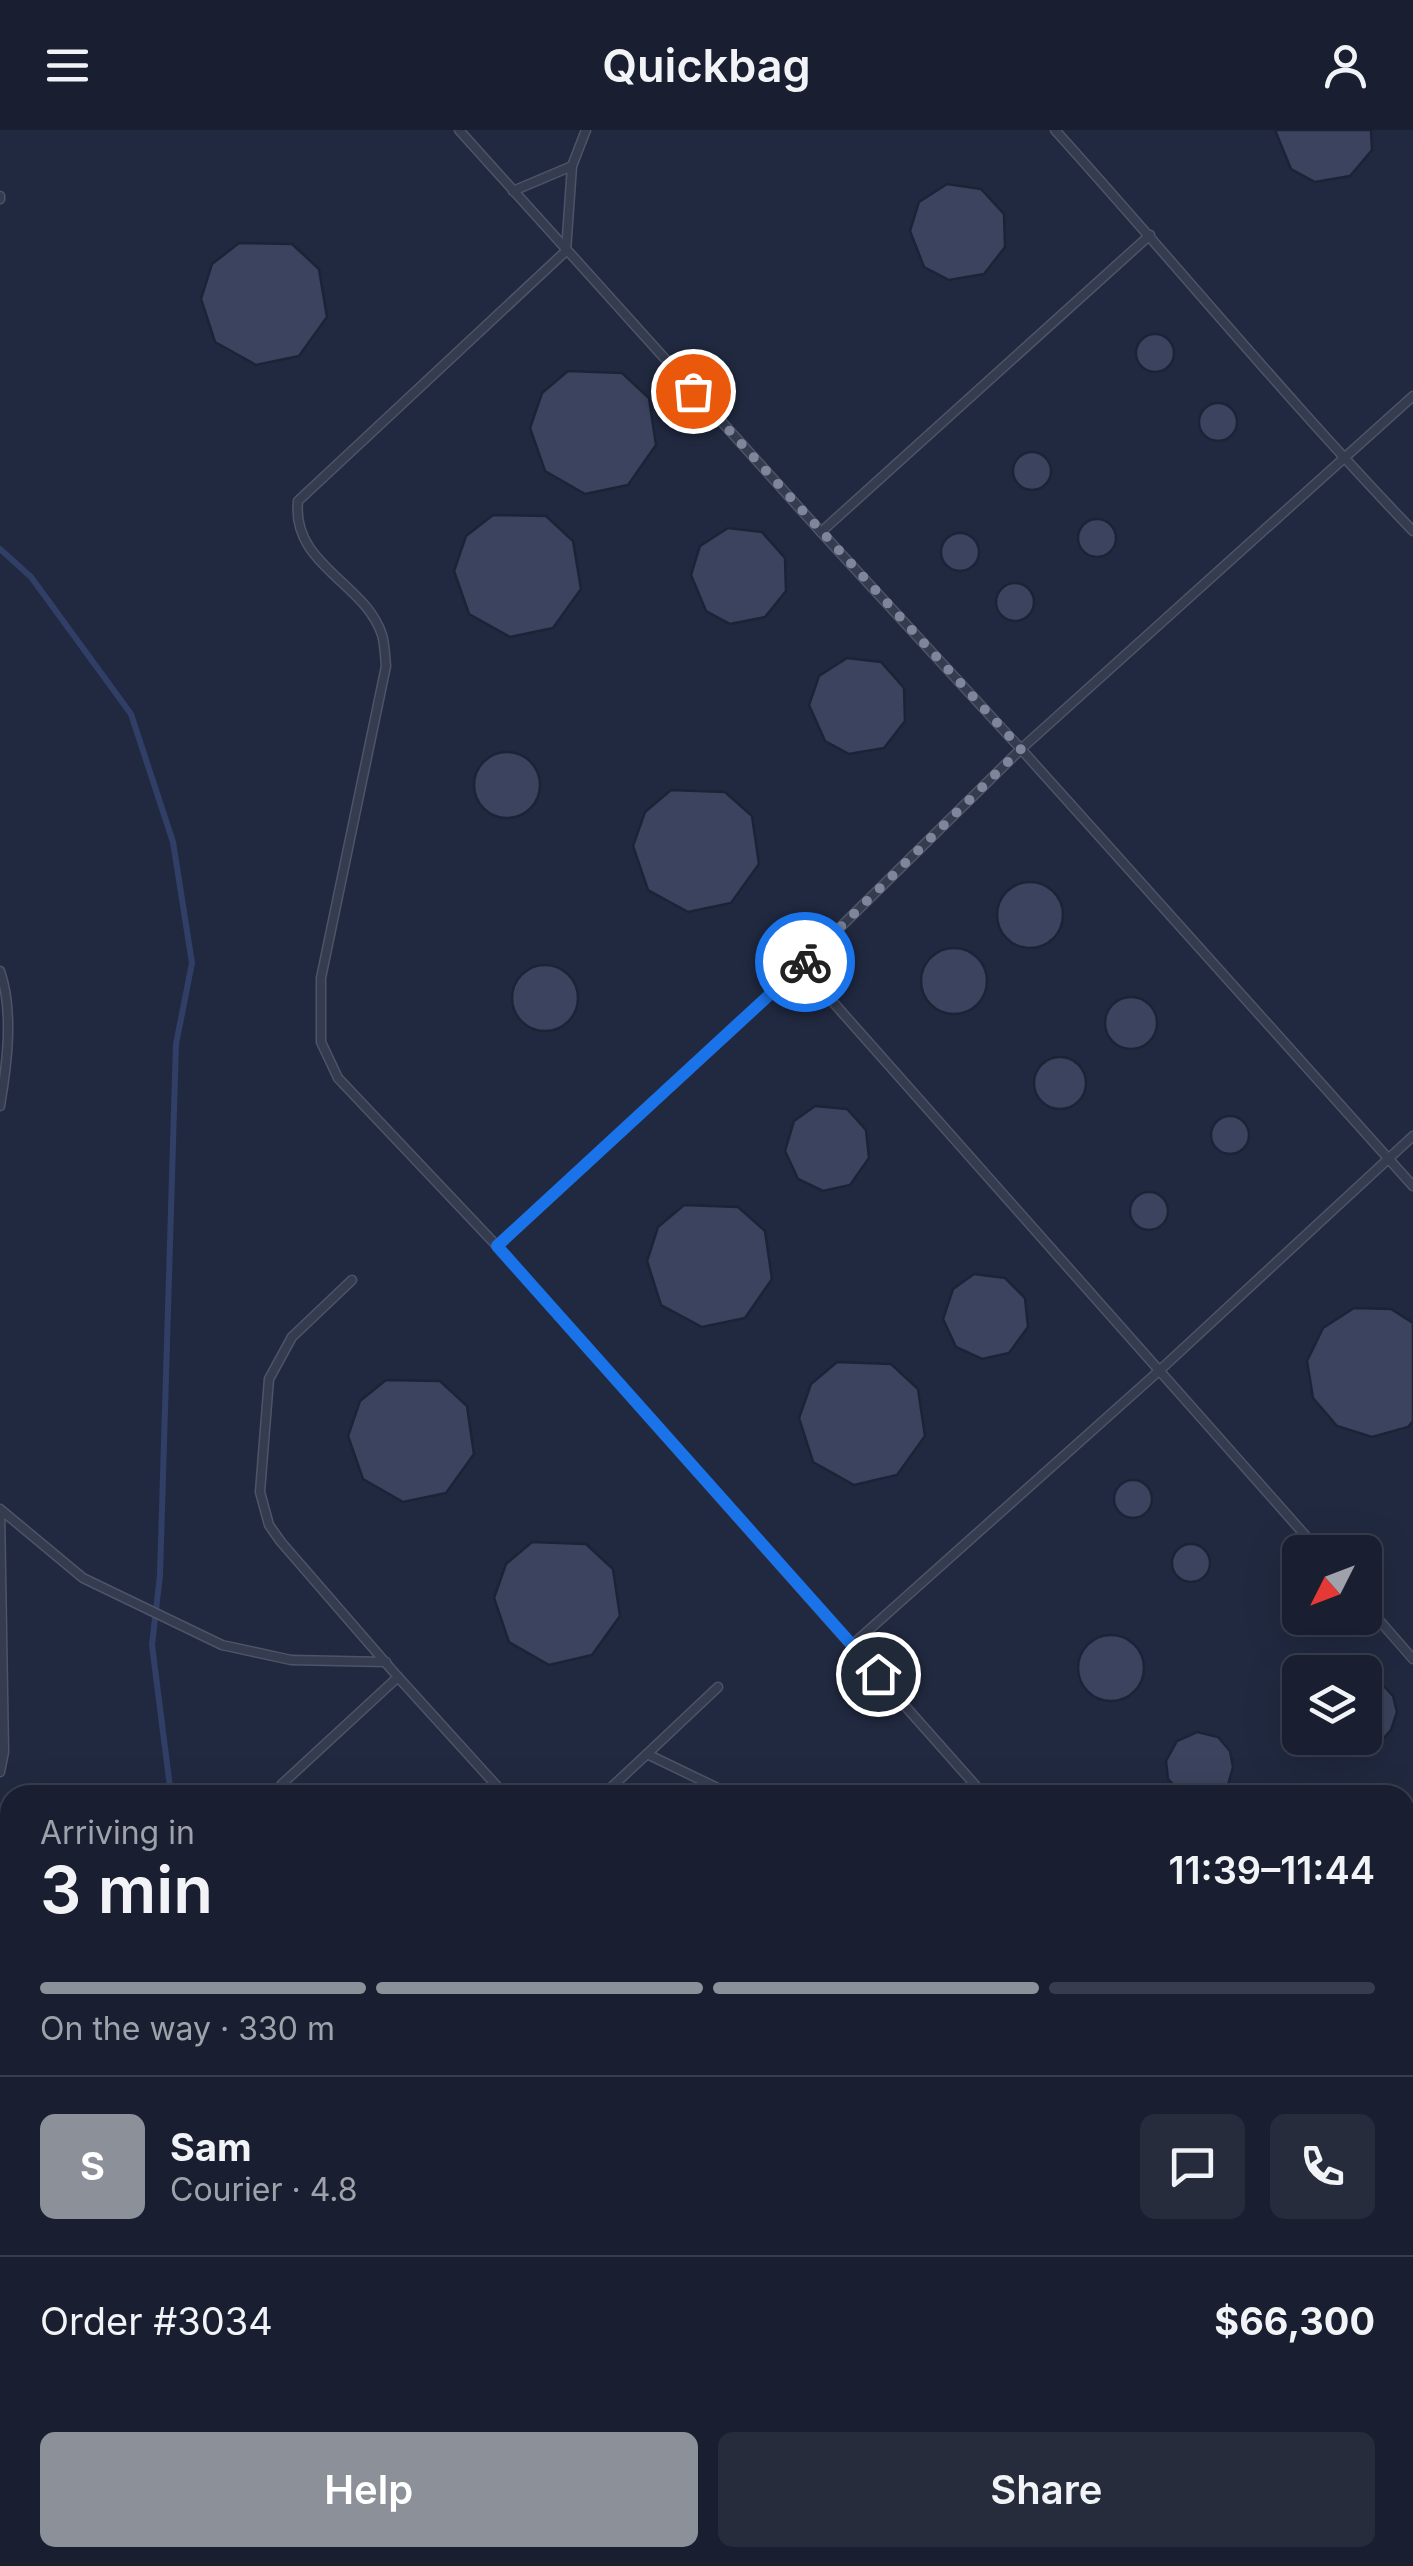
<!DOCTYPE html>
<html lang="en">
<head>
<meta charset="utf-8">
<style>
  :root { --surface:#191f30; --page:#262c3c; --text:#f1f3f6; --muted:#9fa2ab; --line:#373d4c; --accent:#8c9099 }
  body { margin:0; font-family:Inter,sans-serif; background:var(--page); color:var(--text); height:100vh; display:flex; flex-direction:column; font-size:38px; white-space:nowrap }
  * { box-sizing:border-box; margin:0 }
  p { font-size:32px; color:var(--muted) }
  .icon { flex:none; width:55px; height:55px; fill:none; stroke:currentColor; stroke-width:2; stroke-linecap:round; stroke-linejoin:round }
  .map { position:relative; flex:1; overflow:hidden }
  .side { position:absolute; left:0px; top:1655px; width:1415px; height:782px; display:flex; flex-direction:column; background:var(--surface); border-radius:30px 30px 0 0; box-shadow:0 10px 40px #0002,0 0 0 2px var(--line) }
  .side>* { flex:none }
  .needle { width:65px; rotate:228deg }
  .tools { position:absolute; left:1282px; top:1405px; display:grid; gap:20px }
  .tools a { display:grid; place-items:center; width:100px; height:100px; border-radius:15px; background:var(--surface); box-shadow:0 10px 40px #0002,0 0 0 2px var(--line); font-size:50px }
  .pin { position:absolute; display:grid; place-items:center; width:85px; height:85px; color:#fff; margin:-42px; border:5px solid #fff; border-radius:50%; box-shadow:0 2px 10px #0007 }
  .courier { position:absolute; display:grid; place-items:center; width:100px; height:100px; margin:-50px; border:8px solid #1a73e8; border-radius:50%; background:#fff; color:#222; box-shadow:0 2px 12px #0007 }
  .summary em { font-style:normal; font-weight:600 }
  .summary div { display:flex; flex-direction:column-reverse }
  .summary { display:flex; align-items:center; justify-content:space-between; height:170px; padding:0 40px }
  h1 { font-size:65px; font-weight:600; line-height:75px }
  .bar { display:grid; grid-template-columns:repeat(4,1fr); gap:15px 10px; align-content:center; height:120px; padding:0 40px }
  .bar i { height:12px; border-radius:8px; background:var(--line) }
  .bar .on { background:var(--accent) }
  .bar p { grid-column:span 4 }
  .line { display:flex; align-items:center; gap:25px; padding:0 40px; border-top:2px solid var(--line) }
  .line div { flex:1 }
  .round { display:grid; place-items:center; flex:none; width:105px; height:105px; border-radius:15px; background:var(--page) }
  .cta { display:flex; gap:20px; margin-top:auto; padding:20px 40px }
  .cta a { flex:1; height:115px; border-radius:15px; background:var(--accent); color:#fff; font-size:40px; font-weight:600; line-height:115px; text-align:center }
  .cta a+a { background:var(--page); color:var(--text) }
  header { display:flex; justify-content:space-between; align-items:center; height:130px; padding:0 40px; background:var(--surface); font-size:45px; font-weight:600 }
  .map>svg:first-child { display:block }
  .green { fill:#233941 }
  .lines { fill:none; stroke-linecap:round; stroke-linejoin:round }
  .stream { stroke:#313f67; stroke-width:6 }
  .building { fill:#3b435e; stroke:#1d2336; stroke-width:2.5 }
  .lane-casing { stroke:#4e5467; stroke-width:11 }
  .lane { stroke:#363c50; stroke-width:8 }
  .done { stroke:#7f859a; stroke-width:10; stroke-dasharray:0 18 }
  .route { stroke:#1a73e8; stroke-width:12 }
</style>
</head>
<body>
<header><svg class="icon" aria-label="menu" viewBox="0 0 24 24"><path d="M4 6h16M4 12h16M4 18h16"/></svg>Quickbag<svg class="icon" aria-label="person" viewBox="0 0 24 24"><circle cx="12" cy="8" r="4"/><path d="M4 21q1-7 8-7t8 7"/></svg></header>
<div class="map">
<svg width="1413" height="2436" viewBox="0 0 1413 2436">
  <rect width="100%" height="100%" fill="#212940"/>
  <g class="green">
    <polygon points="1413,1790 1413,2099 1405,2093 1405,1797"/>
    <polygon points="0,1932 10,1935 10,2255 0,2255"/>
  </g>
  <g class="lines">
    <g class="stream">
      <polyline points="0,419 31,447 131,584 173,712 192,833 176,914 160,1445 152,1515 171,1665"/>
      <polyline points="870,2428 874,2436"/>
    </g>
  </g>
  <g class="building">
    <polygon points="1275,0 1371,0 1372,20 1350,46 1315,52 1291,39"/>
    <polygon points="947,54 981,59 1004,84 1005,117 984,144 949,150 924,137 910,101 919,72"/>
    <polygon points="239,113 292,114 319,139 327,187 299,226 256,235 215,212 201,169 212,134"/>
    <circle cx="1155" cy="223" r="19"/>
    <polygon points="568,241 622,243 649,268 656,315 628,355 585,364 545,341 530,298 542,263"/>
    <circle cx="1218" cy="292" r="19"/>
    <circle cx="1032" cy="341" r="19"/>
    <polygon points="493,385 546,386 573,411 581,459 553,498 510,507 469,484 454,441 466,406"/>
    <circle cx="1097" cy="408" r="19"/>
    <polygon points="728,398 762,402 785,428 786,461 765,487 730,494 706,481 691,445 700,416"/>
    <circle cx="960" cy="422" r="19"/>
    <circle cx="1015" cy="472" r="19"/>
    <polygon points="847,528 881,532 904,558 905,591 884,618 849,624 825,611 809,575 819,546"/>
    <circle cx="507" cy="655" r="33"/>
    <polygon points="671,660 725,662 752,686 759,734 731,773 688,782 648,760 633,716 645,682"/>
    <circle cx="1030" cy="785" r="33"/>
    <circle cx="954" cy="851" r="33"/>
    <circle cx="545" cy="868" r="33"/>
    <circle cx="1131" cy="893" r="26"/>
    <circle cx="1060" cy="953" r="26"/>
    <polygon points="815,976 847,979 866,1000 869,1028 850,1055 823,1061 798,1049 785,1021 794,991"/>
    <circle cx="1230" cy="1005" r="19"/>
    <circle cx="1149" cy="1081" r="19"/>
    <polygon points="684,1075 738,1077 765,1101 772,1149 745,1188 702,1197 661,1175 647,1131 658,1097"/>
    <polygon points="974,1144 1005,1148 1025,1168 1028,1197 1009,1223 982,1229 956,1217 943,1189 953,1159"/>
    <polygon points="1354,1178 1391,1179 1413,1193 1413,1291 1408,1297 1372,1307 1337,1296 1313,1268 1307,1231 1323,1198"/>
    <polygon points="837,1232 891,1234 918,1259 925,1306 897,1345 854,1355 813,1332 799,1288 811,1254"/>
    <polygon points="386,1250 440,1251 467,1276 474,1324 446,1363 403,1372 363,1349 348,1306 360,1271"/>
    <circle cx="1133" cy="1369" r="19"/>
    <polygon points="532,1412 586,1414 613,1439 620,1486 592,1525 549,1535 509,1512 494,1468 506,1434"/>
    <circle cx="1191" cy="1433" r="19"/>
    <circle cx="1111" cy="1538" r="33"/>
    <polygon points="1365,1549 1381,1553 1393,1566 1397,1582 1391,1600 1381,1611 1365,1614"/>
    <polygon points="1197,1602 1218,1607 1230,1621 1233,1637 1228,1655 1217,1665 1183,1665 1168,1649 1166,1631 1177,1611"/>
  </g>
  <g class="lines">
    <g class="lane-casing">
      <g id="lane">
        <polyline points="459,0 821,402 1021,619 1413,1056"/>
        <path d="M586,0l-14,36 -6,85 -268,250c-7,64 68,82 84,134 3,10 3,22 4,31l-65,312v64l17,36 159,168 487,549"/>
        <path d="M1055,0c120,133 234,272 358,401"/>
        <polyline points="513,61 572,36"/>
        <polyline points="0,66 0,69"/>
        <polyline points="821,402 1150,105"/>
        <polyline points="801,836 1320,1422"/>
        <path d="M0,841c14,40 7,94 0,135"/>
        <polyline points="497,1116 801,836 1021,619 1413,266"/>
        <polyline points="352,1150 292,1207 269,1249 260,1362 269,1395 281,1412 398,1547 505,1665"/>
        <polyline points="0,1379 83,1448 222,1515 291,1530 386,1532"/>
        <polyline points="0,1380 4,1622 0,1642"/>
        <polyline points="1365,1474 1413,1529"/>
        <polyline points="852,1515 1160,1240 1413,1006"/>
        <polyline points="647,1624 718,1557"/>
        <polyline points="274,1665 282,1654 398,1547"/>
        <polyline points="603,1665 647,1624 732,1665"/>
        <polyline points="1405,1767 1413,1760"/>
        <polyline points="1405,1897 1413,1905"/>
        <polyline points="1405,2129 1413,2132"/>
        <polyline points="1405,2293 1413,2301"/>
        <polyline points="1393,2428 1402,2436"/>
      </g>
    </g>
    <use href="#lane" class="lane"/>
  </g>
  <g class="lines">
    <polyline class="done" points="693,261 1021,619 805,832"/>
    <polyline class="route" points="805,832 497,1116 878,1544"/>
  </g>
</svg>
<div class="tools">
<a><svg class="needle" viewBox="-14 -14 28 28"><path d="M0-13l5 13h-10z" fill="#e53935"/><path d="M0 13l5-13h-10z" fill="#9fa2ab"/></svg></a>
<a><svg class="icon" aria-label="layers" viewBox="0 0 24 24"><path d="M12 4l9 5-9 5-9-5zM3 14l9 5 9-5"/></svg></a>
</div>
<div class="pin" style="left:693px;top:261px;background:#ea580c"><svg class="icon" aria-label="bag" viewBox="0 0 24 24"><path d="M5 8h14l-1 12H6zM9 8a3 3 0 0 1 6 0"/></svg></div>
<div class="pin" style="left:878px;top:1544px;background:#1f2937"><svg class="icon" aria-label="home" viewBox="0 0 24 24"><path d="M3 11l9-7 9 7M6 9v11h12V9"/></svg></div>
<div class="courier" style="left:805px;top:832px"><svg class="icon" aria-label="bike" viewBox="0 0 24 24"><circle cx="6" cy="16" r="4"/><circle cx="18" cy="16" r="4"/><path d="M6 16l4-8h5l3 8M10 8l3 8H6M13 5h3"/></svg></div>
<section class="side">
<div class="summary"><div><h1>3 min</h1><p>Arriving in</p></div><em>11:39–11:44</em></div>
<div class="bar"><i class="on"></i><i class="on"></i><i class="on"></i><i></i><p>On the way · 330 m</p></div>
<div class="line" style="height:180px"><b class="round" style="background:var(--accent);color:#fff">S</b><div><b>Sam</b><p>Courier · 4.8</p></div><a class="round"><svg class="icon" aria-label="chat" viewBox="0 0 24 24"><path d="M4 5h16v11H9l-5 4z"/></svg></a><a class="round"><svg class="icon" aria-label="phone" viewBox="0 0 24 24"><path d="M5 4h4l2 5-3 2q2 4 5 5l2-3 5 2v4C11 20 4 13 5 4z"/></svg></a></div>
<div class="line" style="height:130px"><div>Order #3034</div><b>$66,300</b></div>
<div class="cta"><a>Help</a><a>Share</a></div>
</section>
</div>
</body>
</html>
